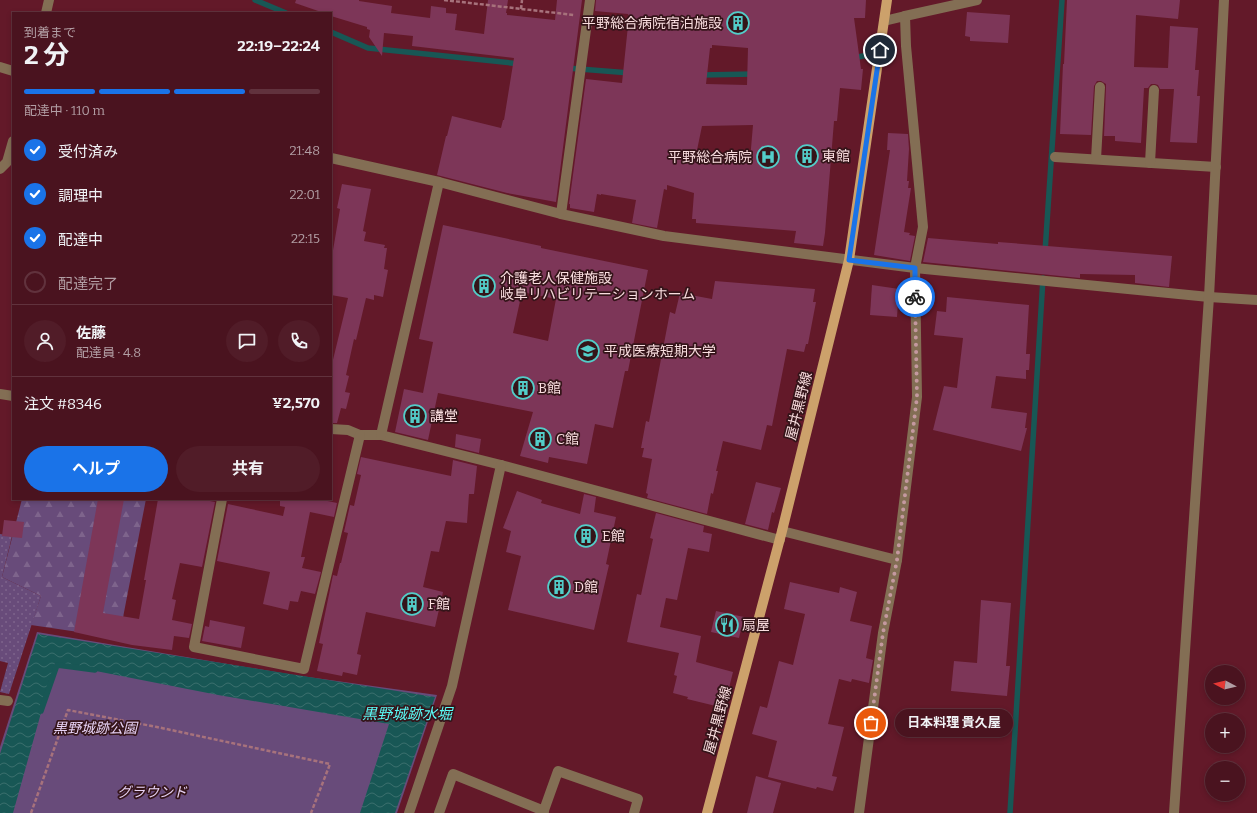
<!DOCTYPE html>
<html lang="ja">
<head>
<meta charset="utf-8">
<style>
  :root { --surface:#4a131f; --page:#511c28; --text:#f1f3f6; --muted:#b29ea4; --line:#61323d; --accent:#1a73e8 }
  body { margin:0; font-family:Bitter,"Noto Sans JP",serif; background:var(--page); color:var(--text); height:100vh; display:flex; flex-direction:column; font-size:15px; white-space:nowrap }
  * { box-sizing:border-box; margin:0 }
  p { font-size:13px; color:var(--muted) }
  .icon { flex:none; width:22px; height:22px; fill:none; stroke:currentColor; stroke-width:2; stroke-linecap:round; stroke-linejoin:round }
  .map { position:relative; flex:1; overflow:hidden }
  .drawer { position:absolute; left:12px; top:12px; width:320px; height:488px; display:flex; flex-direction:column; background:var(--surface); border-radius:0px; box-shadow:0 2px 6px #0003,0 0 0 1px var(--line) }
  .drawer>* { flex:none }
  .needle { width:26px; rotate:277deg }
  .buttons { position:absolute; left:1205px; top:665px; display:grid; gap:8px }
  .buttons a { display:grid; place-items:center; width:40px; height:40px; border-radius:50%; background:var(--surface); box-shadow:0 2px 6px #0003,0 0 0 1px var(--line); font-size:20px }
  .pin { position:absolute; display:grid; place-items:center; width:34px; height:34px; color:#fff; margin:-17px; border:2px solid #fff; border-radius:50%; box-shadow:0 1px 4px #0007 }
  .courier { position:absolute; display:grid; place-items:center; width:40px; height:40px; margin:-20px; border:3px solid #1a73e8; border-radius:50%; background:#fff; color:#222; box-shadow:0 1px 5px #0007 }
  .bubble { position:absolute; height:28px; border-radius:14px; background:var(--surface); box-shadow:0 2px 6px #0003,0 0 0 1px var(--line); font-size:13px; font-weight:700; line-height:28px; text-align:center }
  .head em { font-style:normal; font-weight:700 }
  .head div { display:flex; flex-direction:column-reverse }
  .head { display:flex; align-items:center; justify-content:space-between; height:68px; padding:0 12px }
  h1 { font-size:26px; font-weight:700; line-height:30px }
  .bar { display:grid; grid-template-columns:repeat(4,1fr); gap:6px 4px; align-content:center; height:48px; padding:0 12px }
  .bar i { height:5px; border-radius:3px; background:var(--line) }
  .bar .on { background:var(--accent) }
  .bar p { grid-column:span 4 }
  .line { display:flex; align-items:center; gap:10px; padding:0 12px; border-top:1px solid var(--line) }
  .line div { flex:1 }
  .round { display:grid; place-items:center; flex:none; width:42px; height:42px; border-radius:21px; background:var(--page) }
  ol { padding:0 12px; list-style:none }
  li { display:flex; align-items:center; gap:12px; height:44px }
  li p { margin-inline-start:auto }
  li .icon { padding:4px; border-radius:50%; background:var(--accent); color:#fff; stroke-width:4 }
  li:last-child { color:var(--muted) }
  li i { width:22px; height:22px; border:2px solid var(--line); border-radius:50% }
  .action { display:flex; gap:8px; margin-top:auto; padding:8px 12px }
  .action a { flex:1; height:46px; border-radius:24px; background:var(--accent); color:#fff; font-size:16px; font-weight:700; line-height:46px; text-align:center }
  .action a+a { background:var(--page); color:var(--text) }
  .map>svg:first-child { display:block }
  .grass { fill:url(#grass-dots) }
  .forest { fill:url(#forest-firs) }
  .park { fill:#684b7a }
  .water { fill:url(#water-waves) }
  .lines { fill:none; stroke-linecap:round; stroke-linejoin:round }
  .stream { stroke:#185755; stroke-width:5.5 }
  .building { fill:#7d3658; fill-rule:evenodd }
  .path { stroke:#a7727c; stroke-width:2.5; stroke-dasharray:4 2; stroke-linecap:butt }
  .minor { stroke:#836e54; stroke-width:10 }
  .major { stroke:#cca16b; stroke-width:10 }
  .done { stroke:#c4989f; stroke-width:4; stroke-dasharray:0 7.2 }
  .route { stroke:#1a73e8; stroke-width:5 }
  .labels { text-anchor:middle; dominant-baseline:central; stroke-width:3.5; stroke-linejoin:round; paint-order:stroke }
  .poi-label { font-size:14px; fill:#f9dddf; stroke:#341419; text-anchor:start }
  .street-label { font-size:14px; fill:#f9dddf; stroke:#341419 }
  .park-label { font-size:14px; font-style:italic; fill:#e8d3f6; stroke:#341419 }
  .water-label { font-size:15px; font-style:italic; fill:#5bfcf7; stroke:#341419 }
</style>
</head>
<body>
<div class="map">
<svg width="1257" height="813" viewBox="0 0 1257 813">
  <defs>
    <pattern id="grass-dots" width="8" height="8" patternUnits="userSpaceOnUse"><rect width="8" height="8" fill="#684b7a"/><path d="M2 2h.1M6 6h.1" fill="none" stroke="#7e648c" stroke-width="1.8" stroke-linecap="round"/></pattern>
    <pattern id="forest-firs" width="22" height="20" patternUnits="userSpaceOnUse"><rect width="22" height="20" fill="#684b7a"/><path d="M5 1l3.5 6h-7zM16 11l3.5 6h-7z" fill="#7e648c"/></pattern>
    <pattern id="water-waves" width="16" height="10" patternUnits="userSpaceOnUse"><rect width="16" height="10" fill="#185755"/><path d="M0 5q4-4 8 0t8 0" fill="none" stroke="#3a6f6d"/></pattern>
  </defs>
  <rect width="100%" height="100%" fill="#631929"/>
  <polygon class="grass" points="0,534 12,536 2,577 41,596 9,694 0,692 8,663 0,661"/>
  <polygon class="forest" points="22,499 146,499 119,638 31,625 41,596 2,577"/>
  <polygon class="park" points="37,632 294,675 437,695 397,813 0,813 0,747"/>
  <polygon class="water" points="38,634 435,697 395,813 360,813 389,724 218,695 55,663 13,813 0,813 0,754"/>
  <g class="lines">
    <g class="stream">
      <polyline points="255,0 286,13"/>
      <polyline points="331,32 368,48 521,64"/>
      <polyline points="853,58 868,55"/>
      <polyline points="567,68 630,73"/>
      <polyline points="701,75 754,74"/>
      <polyline points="1045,252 1062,0"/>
      <polyline points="41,711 57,665 95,670"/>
      <polyline points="1010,813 1043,278"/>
    </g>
  </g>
  <g class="building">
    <polygon points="296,0 359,0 359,1 392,6 391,13 430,18 431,6 446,8 446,13 457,14 455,30 484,34 488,0 508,0 506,13 507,13 507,15 555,20 557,0 582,0 556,202 507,193 437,175 446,136 447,136 452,116 501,128 503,120 504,120 514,58 412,46 413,36 384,33 382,56 369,37 370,30 367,29 367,27 331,16 331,13 324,13 295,3"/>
    <path d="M596,0h270l-1,18h-11l7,51h2l-2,21 -21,-2 -3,33h-3l-9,112 -2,13 -29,-3 2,-12 -100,-8v-4h-4l2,-26 -27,-8v5l-3,-1 -7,39 -25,-5 4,-23 -35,-6v1l-4,-1 -3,18 -24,-4v-4h-1l17,-125 36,4 7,-67 -1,-2 -33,-3zM712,45l36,3 -1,37 -41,-1 4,-36h2zM753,125l-3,35 -54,-5 6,-29z"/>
    <polygon points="1067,0 1180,0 1178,19 1136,15 1134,67 1168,68 1170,26 1198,28 1195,70 1199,70 1197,96 1200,96 1197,143 1170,142 1174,89 1160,89 1158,85 1155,84 1151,84 1148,88 1144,88 1141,143 1115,141 1115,136 1104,136 1106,87 1106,84 1101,81 1097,81 1094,86 1091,135 1060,134 1063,64 1064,64"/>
    <polygon points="967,12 1010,15 1008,43 970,41 970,37 965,36"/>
    <polygon points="888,133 908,134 909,149 907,181 909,181 908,188 911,188 904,232 910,233 909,235 915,236 910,261 874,255 890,150 887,150"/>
    <polygon points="342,184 371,189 363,231 366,232 364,241 385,245 384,248 387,248 384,269 388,270 383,297 374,295 374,300 366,298 356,340 354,339 346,375 349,376 345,392 350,393 346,409 341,408 337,423 331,423 331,368 348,298 331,295 331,262 340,209 337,208"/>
    <path d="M443,225l98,21v2l107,22 -20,101h-3l-12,57 -18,-4 -8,40 -38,-7 -1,6 -28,-7 13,-44 -95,-19 -10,47 -33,-8 9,-43 19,4 10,-51 -14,-3zM522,292l34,7 -8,42 -35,-8z"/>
    <polygon points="928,238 998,244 998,242 1172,256 1169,287 1135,283 1135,275 1080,274 1080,278 923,262"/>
    <polygon points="715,281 815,289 813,302 816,302 808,344 806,344 804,352 787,349 772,426 767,425 761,450 723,441 716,471 718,471 713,494 711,493 707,514 647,498 648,494 646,493 652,459 642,457 644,448 641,448 646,421 649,422 670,312 675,314 680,293 712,299"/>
    <polygon points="872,285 899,289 897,317 870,315"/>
    <polygon points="947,297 1029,305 1026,354 1030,354 1029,370 1026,370 1026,379 996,376 991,408 1027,413 1025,428 1027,428 1021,451 933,430 944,386 957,388 963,338 934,335 937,311 946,312"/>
    <polygon points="456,434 481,439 479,453 455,447"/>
    <polygon points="361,457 451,476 453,460 477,466 474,494 469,494 467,523 446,521 439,552 431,551 423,587 443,592 435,627 366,612 357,654 361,655 357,675 343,672 342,676 317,671 323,644 319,643 333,575 337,576 340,563 341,563 348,533 344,532 350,505 354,506 361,475 357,474"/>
    <polygon points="756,482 781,488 774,513 772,512 768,530 745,524"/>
    <polygon points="517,491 542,500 541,503 580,514 584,494 596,497 594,512 616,517 606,564 609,565 594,630 508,610 521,556 506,552 511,531 503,528"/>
    <polygon points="98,499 124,499 103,613 139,619 146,580 144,580 158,499 210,499 210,501 215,502 202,567 180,563 172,599 176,600 172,620 192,624 189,638 174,636 172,650 132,645 74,632"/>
    <polygon points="280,499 318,499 337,503 334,517 310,512 301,557 305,557 302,568 321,572 315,594 301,591 298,602 290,601 288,610 263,604 270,572 217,561 228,504 283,516 285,507 280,506"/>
    <polygon points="656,513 704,526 703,532 712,534 709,552 688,548 677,600 666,598 660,627 701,636 696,662 733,672 724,708 687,699 688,697 673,693 677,676 674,675 679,653 627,642 637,594 641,595 653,539 650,538"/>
    <polygon points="4,520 24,522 22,538 2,536"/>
    <polygon points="790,582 839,593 840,587 857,592 850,621 872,626 866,658 873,660 869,683 852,679 851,682 839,679 828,724 844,727 832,776 837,777 833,791 817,787 816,789 768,777 777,741 752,734 760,706 767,708 779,661 793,665 805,614 784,609"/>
    <polygon points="981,600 1011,603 1006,666 1010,666 1007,696 951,691 954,661 977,663"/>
    <polygon points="716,611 744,617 739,638 711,632"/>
    <polygon points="210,620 245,627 241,648 202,641 205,626 209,627"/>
    <polygon points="756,776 781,783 773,813 747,813"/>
  </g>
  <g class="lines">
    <g class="path">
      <polyline points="444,0 574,15"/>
      <polyline points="521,9 522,0"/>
      <polyline points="31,813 68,710 157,727 330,764 311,813"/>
    </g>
    <g class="minor">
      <polyline points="46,13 49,0"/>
      <polyline points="905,16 977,0"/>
      <polyline points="0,67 13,71"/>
      <polyline points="1055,157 1216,167"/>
      <polyline points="331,158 439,182 561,214 664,236 915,268 1209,297 1257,300"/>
      <polyline points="1096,159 1100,87"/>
      <polyline points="1150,163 1154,90"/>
      <polyline points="0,169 7,162 13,141"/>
      <polyline points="561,214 590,0"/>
      <polyline points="0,394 13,396"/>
      <polyline points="331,429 348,430 360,435 381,435 501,465 780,540"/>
      <polyline points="381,435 439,182"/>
      <polyline points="222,499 194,647 304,669 360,435"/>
      <polyline points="782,531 897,560"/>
      <polyline points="0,700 8,701"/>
      <polyline points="409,813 452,686 501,465"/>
      <polyline points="439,813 453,774 544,811"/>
      <polyline points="543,813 558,771 638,799 634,813"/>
      <polyline points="859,813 883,633 897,560 917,397 915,268 923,227 906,46 905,16 884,21"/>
      <polyline points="1174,813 1209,297 1224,0"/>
    </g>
    <polyline class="major" points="707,813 782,531 849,260 887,0"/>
  </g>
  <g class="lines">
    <polyline class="done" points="871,723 883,633 897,560 917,397 915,297"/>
    <polyline class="route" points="880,50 849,260 915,268 915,297"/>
  </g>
  <defs>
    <g id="building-ring" transform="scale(1.15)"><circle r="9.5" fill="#341419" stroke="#53cdc9" stroke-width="1.5"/><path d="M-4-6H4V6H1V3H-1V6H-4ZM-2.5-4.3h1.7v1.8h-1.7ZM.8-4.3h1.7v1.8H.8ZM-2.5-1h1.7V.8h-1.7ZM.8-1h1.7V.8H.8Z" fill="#53cdc9"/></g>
    <g id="hospital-ring" transform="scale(1.15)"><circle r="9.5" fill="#341419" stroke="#53cdc9" stroke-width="1.5"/><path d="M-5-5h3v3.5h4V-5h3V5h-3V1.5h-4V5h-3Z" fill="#53cdc9"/></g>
    <g id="university-ring" transform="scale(1.15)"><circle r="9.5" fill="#341419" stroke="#53cdc9" stroke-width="1.5"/><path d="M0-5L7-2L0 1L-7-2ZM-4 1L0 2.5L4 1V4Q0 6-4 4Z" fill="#53cdc9"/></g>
    <g id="restaurant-ring" transform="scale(1.15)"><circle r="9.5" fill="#341419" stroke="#53cdc9" stroke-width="1.5"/><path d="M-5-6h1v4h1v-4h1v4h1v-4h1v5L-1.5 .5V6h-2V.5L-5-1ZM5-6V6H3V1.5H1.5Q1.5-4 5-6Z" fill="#53cdc9"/></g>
  </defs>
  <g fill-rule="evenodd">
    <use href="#building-ring" x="738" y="23"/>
    <use href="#building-ring" x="807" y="156"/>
    <use href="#hospital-ring" x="768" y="157"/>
    <use href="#building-ring" x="484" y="286"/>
    <use href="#university-ring" x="588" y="351"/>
    <use href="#building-ring" x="523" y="388"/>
    <use href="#building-ring" x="415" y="416"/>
    <use href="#building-ring" x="540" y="439"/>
    <use href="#building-ring" x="586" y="536"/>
    <use href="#building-ring" x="559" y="587"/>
    <use href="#building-ring" x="412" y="604"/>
    <use href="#restaurant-ring" x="727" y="625"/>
  </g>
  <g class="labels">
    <g class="poi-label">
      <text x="722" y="23" text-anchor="end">平野総合病院宿泊施設</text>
      <text x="822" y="156">東館</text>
      <text x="752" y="157" text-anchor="end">平野総合病院</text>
      <text x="500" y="278">介護老人保健施設<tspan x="500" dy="16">岐阜リハビリテーションホーム</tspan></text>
      <text x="604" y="351">平成医療短期大学</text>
      <text x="538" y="388">B館</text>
      <text x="430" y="416">講堂</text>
      <text x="556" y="439">C館</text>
      <text x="602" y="536">E館</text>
      <text x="574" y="587">D館</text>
      <text x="428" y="604">F館</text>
      <text x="742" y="625">扇屋</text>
    </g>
    <g class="street-label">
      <text transform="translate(799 406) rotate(-76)">屋井黒野線</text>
      <text transform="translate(718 720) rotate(-75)">屋井黒野線</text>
    </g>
    <g class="park-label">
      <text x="95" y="728">黒野城跡公園</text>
      <text x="152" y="792">グラウンド</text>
    </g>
    <g class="water-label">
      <text x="407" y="714">黒野城跡水堀</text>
    </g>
  </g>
</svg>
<div class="buttons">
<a><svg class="needle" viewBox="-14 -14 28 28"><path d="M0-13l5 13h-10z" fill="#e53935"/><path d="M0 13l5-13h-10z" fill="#b29ea4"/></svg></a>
<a>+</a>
<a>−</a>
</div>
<div class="pin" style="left:871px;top:723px;background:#ea580c"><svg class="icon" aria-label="bag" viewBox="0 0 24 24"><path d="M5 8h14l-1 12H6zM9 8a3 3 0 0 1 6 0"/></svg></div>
<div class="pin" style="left:880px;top:50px;background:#1f2937"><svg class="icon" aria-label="home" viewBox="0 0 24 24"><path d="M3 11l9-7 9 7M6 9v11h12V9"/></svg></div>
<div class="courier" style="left:915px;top:297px"><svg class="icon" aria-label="bike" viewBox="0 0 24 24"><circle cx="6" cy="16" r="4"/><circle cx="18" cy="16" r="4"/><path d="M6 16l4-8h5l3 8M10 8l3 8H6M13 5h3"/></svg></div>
<div class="bubble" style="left:895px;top:709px;width:118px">日本料理 貴久屋</div>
<section class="drawer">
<div class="head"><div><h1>2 分</h1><p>到着まで</p></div><em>22:19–22:24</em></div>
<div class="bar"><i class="on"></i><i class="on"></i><i class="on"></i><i></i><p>配達中 · 110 m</p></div>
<ol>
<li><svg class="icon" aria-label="check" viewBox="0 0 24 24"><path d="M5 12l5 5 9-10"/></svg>受付済み<p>21:48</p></li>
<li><svg class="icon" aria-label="check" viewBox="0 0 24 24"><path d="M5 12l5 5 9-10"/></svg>調理中<p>22:01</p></li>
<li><svg class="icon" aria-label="check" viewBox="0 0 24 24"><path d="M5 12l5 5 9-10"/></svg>配達中<p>22:15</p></li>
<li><i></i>配達完了</li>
</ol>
<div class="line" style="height:72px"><a class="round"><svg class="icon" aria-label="person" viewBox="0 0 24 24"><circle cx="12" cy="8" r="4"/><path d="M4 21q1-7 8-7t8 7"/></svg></a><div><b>佐藤</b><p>配達員 · 4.8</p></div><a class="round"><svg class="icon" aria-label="chat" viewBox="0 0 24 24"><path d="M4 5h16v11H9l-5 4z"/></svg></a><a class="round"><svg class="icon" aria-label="phone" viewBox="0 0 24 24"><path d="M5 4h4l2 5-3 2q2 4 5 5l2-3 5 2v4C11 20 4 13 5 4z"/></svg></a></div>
<div class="line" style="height:52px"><div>注文 #8346</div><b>¥2,570</b></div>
<div class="action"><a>ヘルプ</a><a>共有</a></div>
</section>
</div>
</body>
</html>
